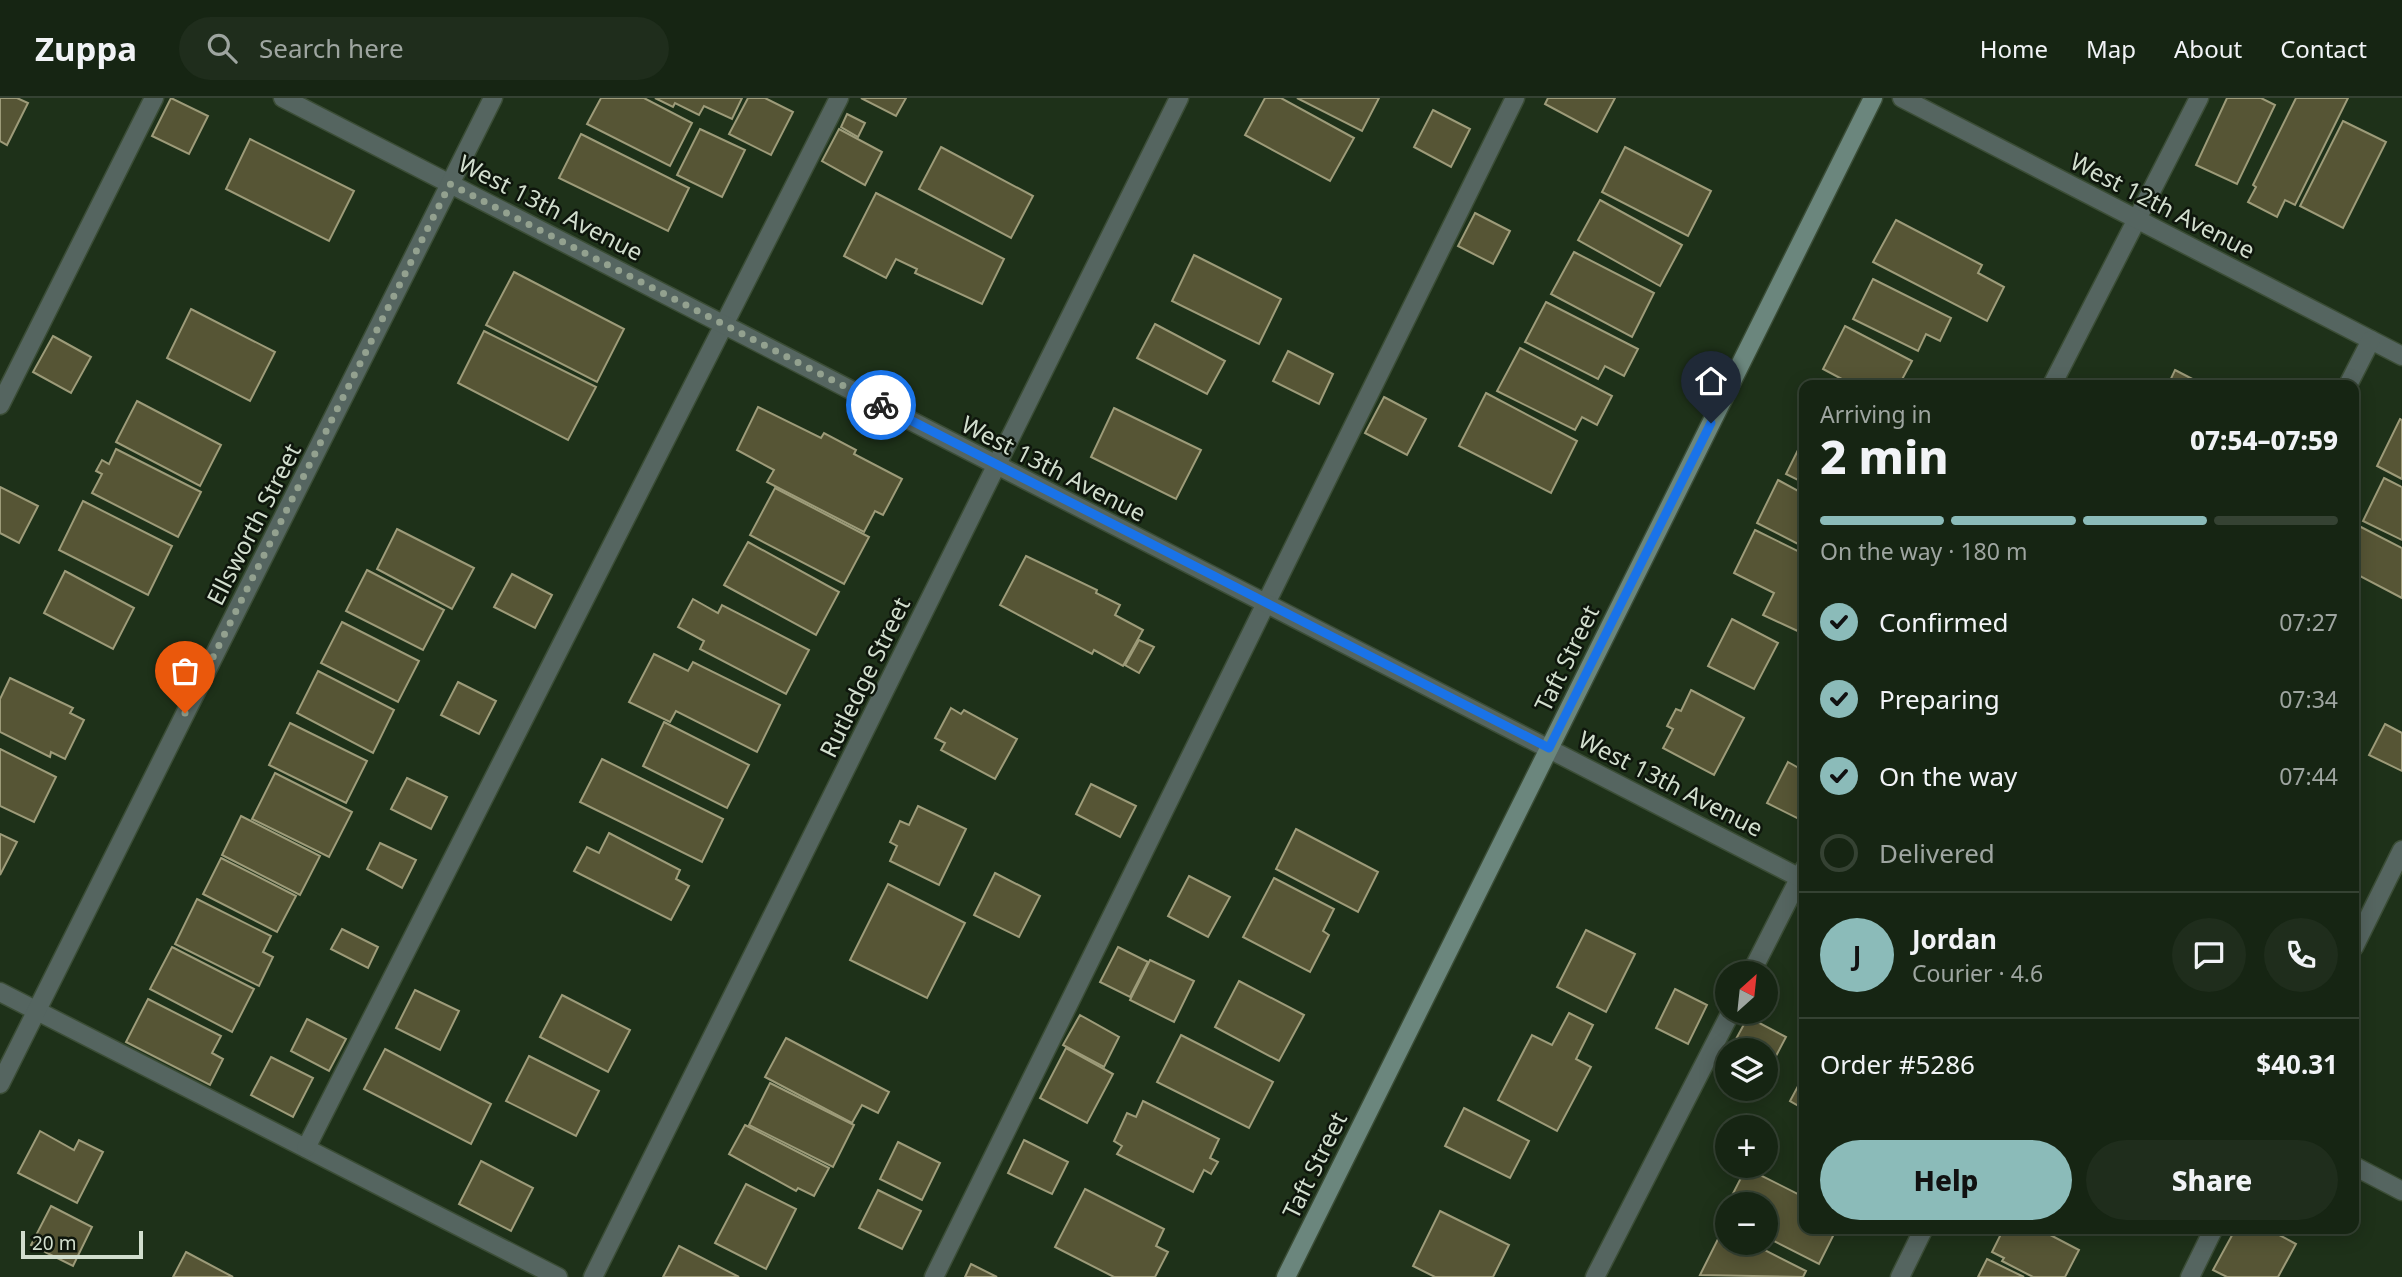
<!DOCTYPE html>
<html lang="en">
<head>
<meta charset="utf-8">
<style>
  :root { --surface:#162513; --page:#1f2d1c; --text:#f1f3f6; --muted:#9ea5a0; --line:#354233; --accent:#8bbbb9 }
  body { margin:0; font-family:"Noto Sans",sans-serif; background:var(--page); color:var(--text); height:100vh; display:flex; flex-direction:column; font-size:26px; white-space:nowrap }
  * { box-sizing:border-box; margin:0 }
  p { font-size:23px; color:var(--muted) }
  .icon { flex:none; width:38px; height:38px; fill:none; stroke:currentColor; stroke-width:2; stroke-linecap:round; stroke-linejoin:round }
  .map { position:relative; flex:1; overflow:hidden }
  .details { position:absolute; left:1799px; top:282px; width:560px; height:854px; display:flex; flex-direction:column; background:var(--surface); border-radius:14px; box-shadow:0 4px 18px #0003,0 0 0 2px var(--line) }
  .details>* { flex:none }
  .needle { width:46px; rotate:27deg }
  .fabs { position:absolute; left:1715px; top:863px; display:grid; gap:14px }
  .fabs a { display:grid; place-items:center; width:63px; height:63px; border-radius:50%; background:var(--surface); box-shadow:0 4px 18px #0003,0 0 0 2px var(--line); font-size:35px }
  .scale { position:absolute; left:21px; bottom:18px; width:122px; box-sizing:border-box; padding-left:7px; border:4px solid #d2dece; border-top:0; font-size:19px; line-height:24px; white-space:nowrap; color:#d2dece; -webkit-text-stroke:5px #0e160c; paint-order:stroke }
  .pin { position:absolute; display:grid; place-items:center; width:60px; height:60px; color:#fff; margin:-72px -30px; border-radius:50% 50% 50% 0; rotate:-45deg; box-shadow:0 0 7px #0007 }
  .pin .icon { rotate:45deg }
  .courier { position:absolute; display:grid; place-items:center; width:70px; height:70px; margin:-35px; border:5px solid #1a73e8; border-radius:50%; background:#fff; color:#222; box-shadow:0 2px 9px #0007 }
  .overview em { font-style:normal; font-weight:800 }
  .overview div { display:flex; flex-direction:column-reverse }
  .overview { display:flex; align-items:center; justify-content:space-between; height:119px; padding:0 21px }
  h1 { font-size:46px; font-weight:800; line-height:52px }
  .bar { display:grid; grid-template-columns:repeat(4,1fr); gap:10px 7px; align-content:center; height:84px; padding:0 21px }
  .bar i { height:9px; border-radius:5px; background:var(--line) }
  .bar .active { background:var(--accent) }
  .bar p { grid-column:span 4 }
  .line { display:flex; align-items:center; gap:18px; padding:0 21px; border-top:2px solid var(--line) }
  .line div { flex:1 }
  .round { display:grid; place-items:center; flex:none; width:74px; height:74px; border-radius:37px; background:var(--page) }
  ol { padding:0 21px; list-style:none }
  li { display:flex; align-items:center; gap:21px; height:77px }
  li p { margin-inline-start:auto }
  li .icon { padding:7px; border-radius:50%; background:var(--accent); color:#111; stroke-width:4 }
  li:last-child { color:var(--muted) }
  li i { width:38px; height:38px; border:4px solid var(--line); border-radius:50% }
  .action { display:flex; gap:14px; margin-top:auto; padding:14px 21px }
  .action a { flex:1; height:80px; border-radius:42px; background:var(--accent); color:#111; font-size:28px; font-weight:800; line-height:80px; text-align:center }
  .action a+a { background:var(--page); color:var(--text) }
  header { display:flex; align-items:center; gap:42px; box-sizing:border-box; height:98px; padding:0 35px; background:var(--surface); border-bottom:2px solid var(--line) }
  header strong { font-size:33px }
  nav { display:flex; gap:38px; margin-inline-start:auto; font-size:24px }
  .search { width:490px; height:63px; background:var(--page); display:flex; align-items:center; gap:18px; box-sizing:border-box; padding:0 24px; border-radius:38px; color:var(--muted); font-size:26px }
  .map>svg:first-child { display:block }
  .building { fill:#565535; stroke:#9d9b79; stroke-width:2 }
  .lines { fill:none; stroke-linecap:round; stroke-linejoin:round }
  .lane-casing { stroke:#3b4d36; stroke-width:21 }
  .street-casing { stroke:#3b4d36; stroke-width:21 }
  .secondary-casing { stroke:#3b4d36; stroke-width:21 }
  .lane { stroke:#556560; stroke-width:18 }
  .street { stroke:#556560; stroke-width:18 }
  .secondary { stroke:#6b867d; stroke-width:18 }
  .done { stroke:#93a18f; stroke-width:7; stroke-dasharray:0 12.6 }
  .route { stroke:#1a73e8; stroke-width:9 }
  .labels { text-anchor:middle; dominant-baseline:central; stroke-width:5; stroke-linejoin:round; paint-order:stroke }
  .street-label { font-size:24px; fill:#d2dece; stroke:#0e160c }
</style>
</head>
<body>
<header>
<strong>Zuppa</strong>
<div class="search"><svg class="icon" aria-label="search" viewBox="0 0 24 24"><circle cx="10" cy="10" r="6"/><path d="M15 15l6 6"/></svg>Search here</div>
<nav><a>Home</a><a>Map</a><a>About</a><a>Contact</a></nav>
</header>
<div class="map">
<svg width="2402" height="1179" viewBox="0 0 2402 1179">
  <rect width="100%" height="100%" fill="#1e3119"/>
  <g class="building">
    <polygon points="0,0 17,0 28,5 7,47 0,43"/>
    <polygon points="171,0 208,18 189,56 152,38"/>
    <polygon points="601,0 644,0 692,25 670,68 587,26"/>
    <polygon points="655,0 742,0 732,21 704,8 699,17 675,5 673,9"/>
    <polygon points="748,0 765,0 793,14 771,57 729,36"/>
    <polygon points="861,0 906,0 896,18"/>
    <polygon points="1265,0 1281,0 1354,40 1330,83 1245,37"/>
    <polygon points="1297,0 1379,0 1362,33"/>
    <polygon points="1548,0 1615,0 1597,34 1545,6"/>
    <polygon points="2227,0 2261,0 2275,7 2237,86 2196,67"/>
    <polygon points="2296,0 2348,0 2295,107 2285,102 2277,119 2248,104 2256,89 2253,87"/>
    <polygon points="1433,12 1470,31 1451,69 1414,49"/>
    <polygon points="847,16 865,25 858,39 841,29"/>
    <polygon points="2343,23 2386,44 2343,130 2300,108"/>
    <polygon points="700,31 745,52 722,99 677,77"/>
    <polygon points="839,31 882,54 865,87 822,63"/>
    <polygon points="581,36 689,90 668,133 559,80"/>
    <polygon points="250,41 354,93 329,143 226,91"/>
    <polygon points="941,49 1033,98 1011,140 919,91"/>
    <polygon points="1625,49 1711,93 1688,138 1602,94"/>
    <polygon points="876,95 1004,161 982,206 915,175 917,171 896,161 886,180 844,158"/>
    <polygon points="1600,102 1682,147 1660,188 1578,142"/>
    <polygon points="1475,115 1510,133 1493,166 1458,148"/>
    <polygon points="1896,122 1982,167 1978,175 2004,189 1987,223 1873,164"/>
    <polygon points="1574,154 1654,195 1632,239 1551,196"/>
    <polygon points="1194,157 1281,201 1259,246 1172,203"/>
    <polygon points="514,174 624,231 597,284 486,227"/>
    <polygon points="1873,181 1951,220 1940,243 1926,236 1918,253 1853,221"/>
    <polygon points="1546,204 1638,251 1624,278 1605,268 1598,281 1525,244"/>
    <polygon points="191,211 275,254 250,303 167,260"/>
    <polygon points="1155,226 1225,263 1207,296 1137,260"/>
    <polygon points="1845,228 1912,263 1899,287 1853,287 1823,271"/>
    <polygon points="484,233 596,289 568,342 458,285"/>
    <polygon points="53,238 91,259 71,295 33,274"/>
    <polygon points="1520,250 1612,298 1597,327 1582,319 1575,332 1497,293"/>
    <polygon points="1288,253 1333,276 1319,306 1273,283"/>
    <polygon points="2175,272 2204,287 2168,287"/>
    <polygon points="1486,295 1577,343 1551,395 1459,348"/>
    <polygon points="1384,299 1426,321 1407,357 1365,335"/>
    <polygon points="137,303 221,347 200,388 116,344"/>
    <polygon points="758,309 821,340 824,335 856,352 854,356 902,381 883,417 875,413 864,434 767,384 774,372 737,352"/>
    <polygon points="1114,310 1201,352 1176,401 1091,359"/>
    <polygon points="2400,321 2402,322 2402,381 2377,368"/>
    <polygon points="1804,340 1804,385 1786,376"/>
    <polygon points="116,351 201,394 178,439 92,395 102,376 96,373 102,362 109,366"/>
    <polygon points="2384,380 2402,389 2402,442 2363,423"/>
    <polygon points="1778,382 1804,396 1804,449 1757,425"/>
    <polygon points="0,389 38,408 19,445 0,435"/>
    <polygon points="775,390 869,439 844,486 750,437"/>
    <polygon points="83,403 172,448 148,497 59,452"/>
    <polygon points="2357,427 2402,450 2402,500 2354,475 2354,434"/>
    <polygon points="397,431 474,470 452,511 377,471"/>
    <polygon points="1755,432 1804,456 1804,529 1802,535 1763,517 1774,495 1734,475"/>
    <polygon points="748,444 839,494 816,537 724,487"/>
    <polygon points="1026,458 1097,492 1096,495 1120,507 1115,517 1143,532 1123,568 1094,552 1092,556 1000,507"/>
    <polygon points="367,472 444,512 423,552 346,513"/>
    <polygon points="65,473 134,510 113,551 44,515"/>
    <polygon points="512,476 552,497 535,530 494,509"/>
    <polygon points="693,501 718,515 722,507 809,552 786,596 700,551 704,543 678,529"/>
    <polygon points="1732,521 1778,545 1754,591 1708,568"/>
    <polygon points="342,524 419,563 398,604 321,565"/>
    <polygon points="1139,542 1154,549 1139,575 1125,567"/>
    <polygon points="654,556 688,573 693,564 780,607 757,654 676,613 670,624 629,604"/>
    <polygon points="318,573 394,612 373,655 297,615"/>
    <polygon points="10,580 73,610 70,615 84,622 65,661 51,654 50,659 0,634 0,601"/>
    <polygon points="458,584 496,603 479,636 441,617"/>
    <polygon points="1691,592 1744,620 1714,677 1663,650 1673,631 1667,628 1676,611 1681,613"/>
    <polygon points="951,610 961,616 964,612 1017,641 995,681 941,652 945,645 935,640"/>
    <polygon points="664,624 749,667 727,710 643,668"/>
    <polygon points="290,625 367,663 346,705 269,667"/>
    <polygon points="2385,626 2402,635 2402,673 2369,657"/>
    <polygon points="0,651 56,679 34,724 0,708"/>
    <polygon points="602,661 723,721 702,764 580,704"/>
    <polygon points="1788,664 1804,673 1804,717 1801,722 1767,705"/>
    <polygon points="275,675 352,714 329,759 252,721"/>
    <polygon points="407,680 447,699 431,731 391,711"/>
    <polygon points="1091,686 1136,708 1120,739 1076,716"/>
    <polygon points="918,708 966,731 939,787 890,763 897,748 890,744 900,723 909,727"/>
    <polygon points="241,718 320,758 300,797 222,757"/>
    <polygon points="1296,731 1378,774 1358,814 1276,771"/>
    <polygon points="609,735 680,772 676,781 689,788 671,822 574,773 587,749 599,755"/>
    <polygon points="0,736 17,744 0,777"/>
    <polygon points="380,745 416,762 402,790 367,771"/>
    <polygon points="221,760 296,798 277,834 203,796"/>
    <polygon points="995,775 1040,798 1019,839 974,817"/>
    <polygon points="1189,778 1230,799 1208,839 1168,818"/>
    <polygon points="1274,780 1334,811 1323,833 1329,837 1310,874 1243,839"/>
    <polygon points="888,786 965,825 927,900 850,862"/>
    <polygon points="197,801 271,838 263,854 273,859 259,888 175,846"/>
    <polygon points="342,831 378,849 368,870 331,851"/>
    <polygon points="1586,832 1635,856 1606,914 1557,889"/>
    <polygon points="172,849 254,891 232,934 150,891"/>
    <polygon points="1118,849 1148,864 1130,899 1100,884"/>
    <polygon points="1150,862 1194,883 1174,924 1130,902"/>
    <polygon points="1239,883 1304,917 1279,963 1215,929"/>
    <polygon points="1675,891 1707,907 1688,946 1656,930"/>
    <polygon points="415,892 459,913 440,952 396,930"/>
    <polygon points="562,897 630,932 608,974 540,939"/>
    <polygon points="148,901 221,938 212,955 223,961 210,987 126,944"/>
    <polygon points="1569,915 1593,927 1576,961 1591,969 1557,1033 1498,1002 1532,937 1552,947"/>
    <polygon points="1080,917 1119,939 1104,969 1063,947"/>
    <polygon points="1748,919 1786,939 1766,977 1766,952 1730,952"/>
    <polygon points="307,921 346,941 329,973 291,953"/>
    <polygon points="1181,937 1273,984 1249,1030 1157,984"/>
    <polygon points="786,940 889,994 878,1015 862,1007 852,1025 765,979"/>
    <polygon points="1066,950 1113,976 1087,1025 1040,1000"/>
    <polygon points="385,951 491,1006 471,1046 364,991"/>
    <polygon points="529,958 599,993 576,1038 506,1003"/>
    <polygon points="271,959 313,980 293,1019 251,997"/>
    <polygon points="1804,977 1804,1011 1790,1003"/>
    <polygon points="770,985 854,1027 833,1069 749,1027"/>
    <polygon points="1143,1003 1219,1041 1210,1060 1218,1064 1211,1076 1204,1072 1193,1094 1117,1056 1122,1048 1114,1043 1127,1015 1136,1019"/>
    <polygon points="1464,1010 1529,1043 1510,1080 1445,1048"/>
    <polygon points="745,1027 829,1070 814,1098 798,1090 796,1093 729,1056"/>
    <polygon points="40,1033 74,1052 79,1042 103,1054 77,1105 18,1075"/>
    <polygon points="1024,1042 1068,1064 1052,1096 1008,1075"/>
    <polygon points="898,1044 940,1065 922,1102 880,1081"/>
    <polygon points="481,1063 533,1090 511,1133 459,1106"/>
    <polygon points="1746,1070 1804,1099 1804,1130 1837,1130 1819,1166 1766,1139 1766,1106 1727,1106 1727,1120 1722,1117"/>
    <polygon points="746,1086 796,1111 766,1171 715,1145"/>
    <polygon points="1085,1091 1164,1131 1156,1148 1168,1154 1155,1179 1114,1179 1055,1149"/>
    <polygon points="878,1092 921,1113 902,1151 859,1130"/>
    <polygon points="51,1108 92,1129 73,1168 31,1147"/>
    <polygon points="1440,1113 1509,1147 1493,1179 1435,1179 1413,1168"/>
    <polygon points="2004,1130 2037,1130 2079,1152 2065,1179 2033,1179 2002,1163 2004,1160 1992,1154"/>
    <polygon points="2236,1130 2266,1130 2296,1146 2278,1179 2227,1179 2213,1172"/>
    <polygon points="1723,1131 1727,1133 1727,1144 1749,1144 1806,1173 1803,1179 1700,1177"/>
    <polygon points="679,1148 739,1179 663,1179"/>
    <polygon points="186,1154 233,1179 173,1179"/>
    <polygon points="1987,1161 2024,1179 1978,1179"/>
    <polygon points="971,1166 997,1179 965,1179"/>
  </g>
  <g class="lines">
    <g class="lane-casing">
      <g id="lane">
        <polyline points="2052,287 2199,0"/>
        <polyline points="0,307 154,0"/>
        <polyline points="2354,849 2402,752"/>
        <polyline points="1751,875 1804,771"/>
        <polyline points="0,894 558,1179"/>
        <polyline points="306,1050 839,0"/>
        <polyline points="934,1179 1515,0"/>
        <polyline points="1595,1179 1731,914"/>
        <polyline points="2190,1179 2214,1130"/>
      </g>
    </g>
    <g class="street-casing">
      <g id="street">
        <polyline points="283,0 1804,782"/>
        <polyline points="1902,0 2402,258"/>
        <polyline points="2348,287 2371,242"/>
        <polyline points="0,986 493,0"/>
        <polyline points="2354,1068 2402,1093"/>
        <polyline points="593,1179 1179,0"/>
        <polyline points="1900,1179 1924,1130"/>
      </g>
    </g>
    <g class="secondary-casing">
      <polyline id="secondary" points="1286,1179 1873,0"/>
    </g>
    <use href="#lane" class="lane"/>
    <use href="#street" class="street"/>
    <use href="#secondary" class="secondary"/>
  </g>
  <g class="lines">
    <polyline class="done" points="185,615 450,86 881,307"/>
    <polyline class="route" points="881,307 1549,650 1711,325"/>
  </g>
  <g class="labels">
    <g class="street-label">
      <text transform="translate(2163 107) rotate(27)">West 12th Avenue</text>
      <text transform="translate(551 109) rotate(27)">West 13th Avenue</text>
      <text transform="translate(1054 370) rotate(27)">West 13th Avenue</text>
      <text transform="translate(253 426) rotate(-63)">Ellsworth Street</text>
      <text transform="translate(1566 560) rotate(-64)">Taft Street</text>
      <text transform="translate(864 579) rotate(-64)">Rutledge Street</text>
      <text transform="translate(1671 685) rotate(27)">West 13th Avenue</text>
      <text transform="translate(1314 1067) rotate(-64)">Taft Street</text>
    </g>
  </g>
</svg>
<div class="fabs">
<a><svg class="needle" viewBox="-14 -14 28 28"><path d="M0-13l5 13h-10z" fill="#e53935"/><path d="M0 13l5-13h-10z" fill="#9ea5a0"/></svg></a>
<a><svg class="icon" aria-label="layers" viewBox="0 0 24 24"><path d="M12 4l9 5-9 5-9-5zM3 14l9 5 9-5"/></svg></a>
<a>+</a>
<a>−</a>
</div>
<div class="scale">20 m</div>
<div class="pin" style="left:185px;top:615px;background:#ea580c"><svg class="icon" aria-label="bag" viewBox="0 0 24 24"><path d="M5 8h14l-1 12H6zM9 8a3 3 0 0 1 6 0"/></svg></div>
<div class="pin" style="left:1711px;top:325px;background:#1f2937"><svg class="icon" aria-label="home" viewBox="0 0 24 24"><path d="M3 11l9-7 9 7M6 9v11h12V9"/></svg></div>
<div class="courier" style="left:881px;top:307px"><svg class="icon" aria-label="bike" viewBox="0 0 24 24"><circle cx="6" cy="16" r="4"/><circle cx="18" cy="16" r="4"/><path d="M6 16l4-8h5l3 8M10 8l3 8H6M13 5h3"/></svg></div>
<section class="details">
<div class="overview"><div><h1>2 min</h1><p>Arriving in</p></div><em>07:54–07:59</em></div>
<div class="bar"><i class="active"></i><i class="active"></i><i class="active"></i><i></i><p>On the way · 180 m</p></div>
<ol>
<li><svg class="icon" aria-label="check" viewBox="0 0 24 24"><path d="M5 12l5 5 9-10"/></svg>Confirmed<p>07:27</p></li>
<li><svg class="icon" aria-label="check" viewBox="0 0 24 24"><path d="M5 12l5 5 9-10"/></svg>Preparing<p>07:34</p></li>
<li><svg class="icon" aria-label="check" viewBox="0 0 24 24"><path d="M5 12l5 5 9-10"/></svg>On the way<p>07:44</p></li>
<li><i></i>Delivered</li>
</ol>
<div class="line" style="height:126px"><b class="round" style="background:var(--accent);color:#111">J</b><div><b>Jordan</b><p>Courier · 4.6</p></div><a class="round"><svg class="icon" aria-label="chat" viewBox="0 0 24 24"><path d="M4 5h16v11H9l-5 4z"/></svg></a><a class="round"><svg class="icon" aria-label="phone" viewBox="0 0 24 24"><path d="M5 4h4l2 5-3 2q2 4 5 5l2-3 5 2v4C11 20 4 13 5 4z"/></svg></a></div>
<div class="line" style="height:91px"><div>Order #5286</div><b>$40.31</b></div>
<div class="action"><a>Help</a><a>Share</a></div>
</section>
</div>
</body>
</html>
